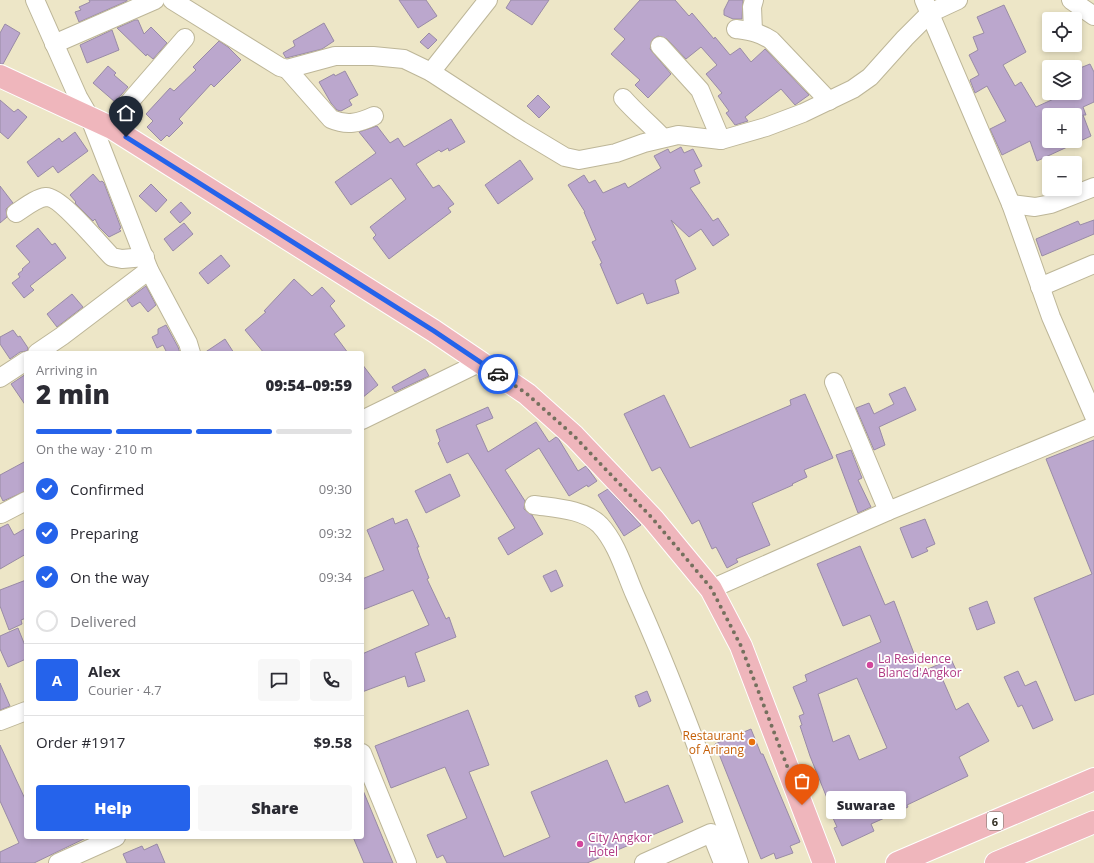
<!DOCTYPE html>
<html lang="en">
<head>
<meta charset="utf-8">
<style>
  :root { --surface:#fff; --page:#f7f7f7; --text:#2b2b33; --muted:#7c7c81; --line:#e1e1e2; --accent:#2563eb }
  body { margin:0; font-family:"Open Sans",sans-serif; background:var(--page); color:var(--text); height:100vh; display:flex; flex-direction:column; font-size:15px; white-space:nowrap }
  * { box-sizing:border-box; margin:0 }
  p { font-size:13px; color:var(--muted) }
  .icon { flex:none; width:22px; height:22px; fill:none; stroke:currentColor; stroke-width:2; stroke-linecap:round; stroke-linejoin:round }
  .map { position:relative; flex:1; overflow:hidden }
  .sheet { position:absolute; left:24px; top:351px; width:340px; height:488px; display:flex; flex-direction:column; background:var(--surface); border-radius:4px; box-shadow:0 2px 6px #0003 }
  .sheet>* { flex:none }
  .controls { position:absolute; left:1042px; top:12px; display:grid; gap:8px }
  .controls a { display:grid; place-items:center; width:40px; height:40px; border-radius:4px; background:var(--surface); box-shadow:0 2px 6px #0003; font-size:20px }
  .pin { position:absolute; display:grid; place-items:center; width:34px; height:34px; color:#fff; margin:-41px -17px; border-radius:50% 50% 50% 0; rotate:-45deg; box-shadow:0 0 4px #0007 }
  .pin .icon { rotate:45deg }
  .courier { position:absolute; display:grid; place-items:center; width:40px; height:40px; margin:-20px; border:3px solid #2563eb; border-radius:50%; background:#fff; color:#222; box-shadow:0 1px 5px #0007 }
  .bubble { position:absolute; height:28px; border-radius:4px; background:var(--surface); box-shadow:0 2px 6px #0003; font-size:13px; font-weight:800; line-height:28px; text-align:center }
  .overview em { font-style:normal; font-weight:800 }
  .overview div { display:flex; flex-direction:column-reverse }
  .overview { display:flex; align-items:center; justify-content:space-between; height:68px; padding:0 12px }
  h1 { font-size:26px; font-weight:800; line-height:30px }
  .bar { display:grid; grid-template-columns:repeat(4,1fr); gap:6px 4px; align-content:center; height:48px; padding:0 12px }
  .bar i { height:5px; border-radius:3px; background:var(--line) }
  .bar .active { background:var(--accent) }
  .bar p { grid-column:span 4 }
  .line { display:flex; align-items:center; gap:10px; padding:0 12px; border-top:1px solid var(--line) }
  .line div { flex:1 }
  .round { display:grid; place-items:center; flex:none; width:42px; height:42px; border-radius:4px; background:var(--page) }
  ol { padding:0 12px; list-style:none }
  li { display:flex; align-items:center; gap:12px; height:44px }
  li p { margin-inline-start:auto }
  li .icon { padding:4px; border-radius:50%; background:var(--accent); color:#fff; stroke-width:4 }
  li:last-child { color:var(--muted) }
  li i { width:22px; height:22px; border:2px solid var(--line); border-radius:50% }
  .primary-button { display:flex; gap:8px; margin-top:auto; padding:8px 12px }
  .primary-button a { flex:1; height:46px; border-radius:4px; background:var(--accent); color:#fff; font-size:16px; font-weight:800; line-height:46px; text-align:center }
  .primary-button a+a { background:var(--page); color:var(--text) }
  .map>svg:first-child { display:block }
  .building { fill:#bba7cd; stroke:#998ba6; fill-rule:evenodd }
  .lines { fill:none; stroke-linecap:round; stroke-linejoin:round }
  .minor-casing { stroke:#bdb698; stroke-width:20 }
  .highway-casing { stroke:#fff; stroke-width:24 }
  .minor { stroke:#fff; stroke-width:18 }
  .highway { stroke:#efb6bc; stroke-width:22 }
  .done { stroke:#75705e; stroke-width:4; stroke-dasharray:0 7.2 }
  .route { stroke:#2563eb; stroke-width:5 }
  .hotel-dot { fill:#d1479c; stroke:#fff; stroke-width:1.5 }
  .food-dot { fill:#e8710a; stroke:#fff; stroke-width:1.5 }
  .labels { text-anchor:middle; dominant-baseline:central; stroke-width:3.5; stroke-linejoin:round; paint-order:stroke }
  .shield { fill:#fff; stroke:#716f66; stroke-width:1 }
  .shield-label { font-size:11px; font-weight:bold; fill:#343125 }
  .hotel-label { font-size:12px; fill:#b23c85; stroke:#fff; text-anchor:start }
  .food-label { font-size:12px; fill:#c56008; stroke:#fff; text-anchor:end }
</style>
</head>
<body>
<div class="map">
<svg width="1094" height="863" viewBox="0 0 1094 863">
  <rect width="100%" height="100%" fill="#ede6c7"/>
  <g class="building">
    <polygon points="89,0 127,0 127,1 79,22 75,12 81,10 79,7 90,2"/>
    <polygon points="399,0 426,0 437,16 418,28"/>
    <polygon points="511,0 549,0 532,25 506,8"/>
    <polygon points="640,0 675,0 689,16 692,13 714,39 715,37 730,55 740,48 751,62 765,49 809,95 795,105 781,89 745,117 748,121 735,125 726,113 729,111 718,96 722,93 706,74 717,65 701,47 686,59 667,39 658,36 653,39 650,49 671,74 648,98 635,85 640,80 611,54 625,39 614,29"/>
    <polygon points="729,0 743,0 742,19 733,19 724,15 724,10"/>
    <path d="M1004,5l22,47 -23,13 12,21 6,-4 15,25 31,-14h8v-23l15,-6 4,8v30l-11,5 3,8h-3l8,21 -54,25 -7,-20 -28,14 -12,-26 16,-8 -19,-35 -12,7 -5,-13 9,-5 -10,-20 9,-5 -5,-13 11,-4 -7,-16zM1049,115h26v26h-26z"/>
    <polygon points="135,20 138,20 144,34 151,27 167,43 153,59 147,54 146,56 117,28"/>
    <polygon points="324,23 334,41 322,49 286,58 283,53 295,46 293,41"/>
    <polygon points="5,24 20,33 3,64 0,64 0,33"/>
    <polygon points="112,30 119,50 87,63 80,45"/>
    <polygon points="429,33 437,40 428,49 420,42"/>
    <polygon points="219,41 228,47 241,60 214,87 211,84 179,119 183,123 169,137 167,135 161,141 147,127 153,121 146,114 170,88 174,91 196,70 193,67"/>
    <polygon points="108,66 116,73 114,75 128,87 115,102 93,83"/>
    <polygon points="345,71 358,95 349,100 352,105 341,111 337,110 331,103 319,82 334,74 335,76"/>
    <polygon points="538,95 550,107 539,118 527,106"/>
    <polygon points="0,100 14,112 18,109 27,117 8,139 0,132"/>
    <polygon points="451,119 465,142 449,151 448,148 441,152 439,150 416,164 433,188 439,185 454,204 448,208 451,212 389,259 373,238 376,235 370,227 406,199 391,178 351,205 335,182 376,153 359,132 377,126 390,143 398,138 404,147"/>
    <polygon points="75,132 88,151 58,173 53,166 38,177 27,162 59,138 62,142"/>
    <polygon points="681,147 684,153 693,149 702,166 694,170 700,183 690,188 713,221 718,218 729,235 713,246 701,229 689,237 671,220 696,269 675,280 679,293 647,304 643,293 617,304 600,264 602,263 592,242 596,240 584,212 585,212 568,185 584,175 589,183 595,180 603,193 625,183 628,188 661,168 654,156 668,149 670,153"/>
    <polygon points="520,160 533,179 498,204 485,185"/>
    <polygon points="93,174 100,182 102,181 104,183 121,228 119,229 121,231 109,237 99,227 95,219 93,221 75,203 76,202 70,195"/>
    <polygon points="151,184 167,200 156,212 139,196"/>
    <polygon points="0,186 13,203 6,209 7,217 0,223"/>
    <polygon points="181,202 191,213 180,223 170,212"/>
    <polygon points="1094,220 1094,234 1042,256 1036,239 1078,221 1080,225"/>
    <polygon points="184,223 193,234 173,251 164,239"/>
    <polygon points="38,228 52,245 55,243 66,258 30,286 34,290 24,298 12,283 20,277 18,274 23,270 22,269 30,262 16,246"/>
    <polygon points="221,255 230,266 208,284 199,273"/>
    <polygon points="294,279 312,296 322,287 335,301 330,306 345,326 334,334 348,353 264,353 245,330 266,312 264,311"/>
    <polygon points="146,286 156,305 148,312 140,302 132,307 127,300"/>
    <polygon points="72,294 83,307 57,327 47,314"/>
    <polygon points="166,325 178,347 180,353 167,353 163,345 157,348 152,337 158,334 158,329"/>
    <polygon points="13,330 18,337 20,336 28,348 27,351 20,352 10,359 0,344 0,337"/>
    <polygon points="225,339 234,353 204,353"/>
    <polygon points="362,364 378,385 362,398"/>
    <polygon points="425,369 429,376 395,392 392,387"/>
    <polygon points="26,374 26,406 11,384"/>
    <polygon points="905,387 916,410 879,427 885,445 874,450 856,408 869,403 874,414 894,404 889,394"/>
    <polygon points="805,394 833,458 804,470 807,477 792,484 793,485 752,503 770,545 736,559 738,562 727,568 716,547 712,549 699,520 692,524 660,467 652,471 624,414 664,395 690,448 791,405 790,400"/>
    <polygon points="488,407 493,418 476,425 488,452 536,422 549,442 556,437 558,438 578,471 586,466 597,481 588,487 587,485 569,496 539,448 505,470 525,501 524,509 532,515 543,534 508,555 498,538 515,528 468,453 447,463 438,443 440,441 436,430"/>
    <polygon points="1094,440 1094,694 1075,701 1034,598 1092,574 1046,459"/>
    <polygon points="851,450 862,478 858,480 871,507 858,513 836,455"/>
    <polygon points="26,461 26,491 3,501 0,495 0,475"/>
    <polygon points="450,474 460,496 426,513 415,491"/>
    <polygon points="608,489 641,525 624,536 598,495"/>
    <polygon points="393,518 395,524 407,519 419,547 417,547 420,556 429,578 427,579 446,619 449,617 456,637 415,653 425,681 408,687 405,676 362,692 362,654 429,625 413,590 362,610 362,579 384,570 367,530"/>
    <polygon points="925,519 935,544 926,548 928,551 912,558 900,528"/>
    <polygon points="8,524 14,535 26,528 26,554 0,569 0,528"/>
    <path d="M860,546l25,59 9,-4 27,71 30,-13 6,13 -15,6 14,32 12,-7 21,38 -30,16 9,19 -61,29 1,2 -10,5 -27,12 3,7 -32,15 -8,-18 3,-1 -8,-18 2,-1 -21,-52 -10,-30 2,-1 -3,-9 5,-2 -11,-27 14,-6 -2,-6 76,-33 -11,-27 -27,11 -26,-62zM857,678l30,70 -28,12 -10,-25 -16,7 -15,-48z"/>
    <polygon points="556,570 563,586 551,592 543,576"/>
    <polygon points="26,580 26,618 21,620 22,624 9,630 0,606 0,590"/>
    <polygon points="987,601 995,623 977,630 969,608"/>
    <polygon points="18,628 26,648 26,659 8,667 0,649 0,636"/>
    <polygon points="1018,671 1025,686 1036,681 1053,720 1033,729 1022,705 1018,707 1004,677"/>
    <polygon points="0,683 10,706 0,710"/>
    <polygon points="647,691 651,701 639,707 635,696"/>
    <polygon points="468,710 489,765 469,772 504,857 550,837 531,792 607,760 625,803 668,785 683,822 587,863 447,863 443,855 437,858 427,835 467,818 445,767 391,788 375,746"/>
    <polygon points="751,729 761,754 763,754 800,842 790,846 793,853 776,859 774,853 761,859 715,744"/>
    <polygon points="0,745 26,801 26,837 88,837 34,863 0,863 0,852 19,843 0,801"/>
    <polygon points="362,788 393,863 364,863 353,837 362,837"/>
    <polygon points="157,844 165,863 127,863 123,854 142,846 144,850"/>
  </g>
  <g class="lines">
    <g class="minor-casing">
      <g id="minor">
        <polyline points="35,0 78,97 89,116 149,270 188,343 191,353"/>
        <polyline points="172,0 280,67 287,69 335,56 373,56 404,59 431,72 520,130 565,157 579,160 616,153 644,143 678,135 721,140 766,127 803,113 853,89 870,77 905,38 930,13 958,0"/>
        <polyline points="924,0 1011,204 1051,317 1094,416"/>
        <polyline points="1071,0 1094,16"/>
        <path d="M736,29c13,2 23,3 35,11l58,61"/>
        <polyline points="753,31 752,7 754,0"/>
        <polyline points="54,44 155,0"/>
        <polyline points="660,46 700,90 721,140"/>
        <path d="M287,69l44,50c16,7 28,4 43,-3"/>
        <polyline points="431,72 488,0"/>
        <path d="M623,98c13,15 27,26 40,40"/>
        <polyline points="112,128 126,106 185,38"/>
        <polyline points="1011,204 1035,207 1051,204 1094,187"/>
        <path d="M16,213c8,-5 20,-15 30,-16 14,-1 54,48 66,60l10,2 23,-2"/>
        <polyline points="1040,287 1094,264"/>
        <polyline points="37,353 62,336 149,270"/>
        <polyline points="0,378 26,361"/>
        <polyline points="834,382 888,511"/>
        <polyline points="362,420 481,362"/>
        <path d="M534,505c21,3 50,4 66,20 17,18 25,47 35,70 39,87 72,178 104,268"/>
        <polyline points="1,514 26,501"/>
        <polyline points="711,589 888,511 1094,426"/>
        <polyline points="0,721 26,711"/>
        <polyline points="362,753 407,863"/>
        <polyline points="58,863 116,837"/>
        <polyline points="644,863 711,833 723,863"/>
      </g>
    </g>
    <g class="highway-casing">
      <g id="highway">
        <polyline points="0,76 112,128 434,331 527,394 574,436 653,519 711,589 741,646 824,863"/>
        <polyline points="897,863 1094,779"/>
        <polyline points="996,863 1094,822"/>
      </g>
    </g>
    <use href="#minor" class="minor"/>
    <use href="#highway" class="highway"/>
  </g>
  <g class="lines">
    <polyline class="done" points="498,374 527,394 574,436 653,519 711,588 741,646 802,805"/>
    <polyline class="route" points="126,137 434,331 498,374"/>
  </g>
  <g class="hotel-dot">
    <circle cx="870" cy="665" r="4"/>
    <circle cx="580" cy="844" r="4"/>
  </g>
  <circle class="food-dot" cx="752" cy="742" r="4"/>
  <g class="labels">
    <rect class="shield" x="987" y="812" width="16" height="18" rx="3"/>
    <g class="shield-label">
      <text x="995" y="821">6</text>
    </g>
    <g class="hotel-label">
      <text x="878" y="658">La Residence<tspan x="878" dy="14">Blanc d'Angkor</tspan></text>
      <text x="588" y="837">City Angkor<tspan x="588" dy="14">Hotel</tspan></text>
    </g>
    <g class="food-label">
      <text x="744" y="735">Restaurant<tspan x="744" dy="14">of Arirang</tspan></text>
    </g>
  </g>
</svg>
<div class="controls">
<a><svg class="icon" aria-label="locate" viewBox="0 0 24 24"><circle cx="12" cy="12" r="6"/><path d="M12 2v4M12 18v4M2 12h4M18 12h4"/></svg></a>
<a><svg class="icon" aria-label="layers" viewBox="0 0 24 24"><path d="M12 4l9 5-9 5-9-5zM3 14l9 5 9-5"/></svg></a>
<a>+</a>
<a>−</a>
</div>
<div class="pin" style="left:802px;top:805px;background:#ea580c"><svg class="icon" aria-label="bag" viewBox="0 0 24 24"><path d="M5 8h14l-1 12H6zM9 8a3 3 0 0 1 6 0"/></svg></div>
<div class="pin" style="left:126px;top:137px;background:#1f2937"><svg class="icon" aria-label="home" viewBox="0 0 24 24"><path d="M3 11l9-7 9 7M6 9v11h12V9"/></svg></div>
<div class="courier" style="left:498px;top:374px"><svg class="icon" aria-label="car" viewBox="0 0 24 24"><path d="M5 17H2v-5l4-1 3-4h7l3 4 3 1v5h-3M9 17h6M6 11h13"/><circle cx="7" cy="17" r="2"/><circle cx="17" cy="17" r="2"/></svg></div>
<div class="bubble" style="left:826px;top:791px;width:80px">Suwarae</div>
<section class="sheet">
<div class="overview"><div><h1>2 min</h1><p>Arriving in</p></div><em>09:54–09:59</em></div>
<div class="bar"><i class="active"></i><i class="active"></i><i class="active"></i><i></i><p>On the way · 210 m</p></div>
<ol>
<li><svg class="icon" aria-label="check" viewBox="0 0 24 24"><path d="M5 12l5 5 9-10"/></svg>Confirmed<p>09:30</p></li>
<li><svg class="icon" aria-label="check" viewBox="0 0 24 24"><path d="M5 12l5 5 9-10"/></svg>Preparing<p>09:32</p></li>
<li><svg class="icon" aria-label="check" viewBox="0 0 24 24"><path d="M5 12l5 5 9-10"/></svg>On the way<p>09:34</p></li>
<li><i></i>Delivered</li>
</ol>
<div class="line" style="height:72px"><b class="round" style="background:var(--accent);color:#fff">A</b><div><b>Alex</b><p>Courier · 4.7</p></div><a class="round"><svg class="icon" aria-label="chat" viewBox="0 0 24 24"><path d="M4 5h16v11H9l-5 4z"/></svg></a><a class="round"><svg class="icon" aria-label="phone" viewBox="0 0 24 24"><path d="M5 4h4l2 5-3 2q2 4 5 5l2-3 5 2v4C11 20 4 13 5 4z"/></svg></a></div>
<div class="line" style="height:52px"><div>Order #1917</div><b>$9.58</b></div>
<div class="primary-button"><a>Help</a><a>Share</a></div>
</section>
</div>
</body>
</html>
